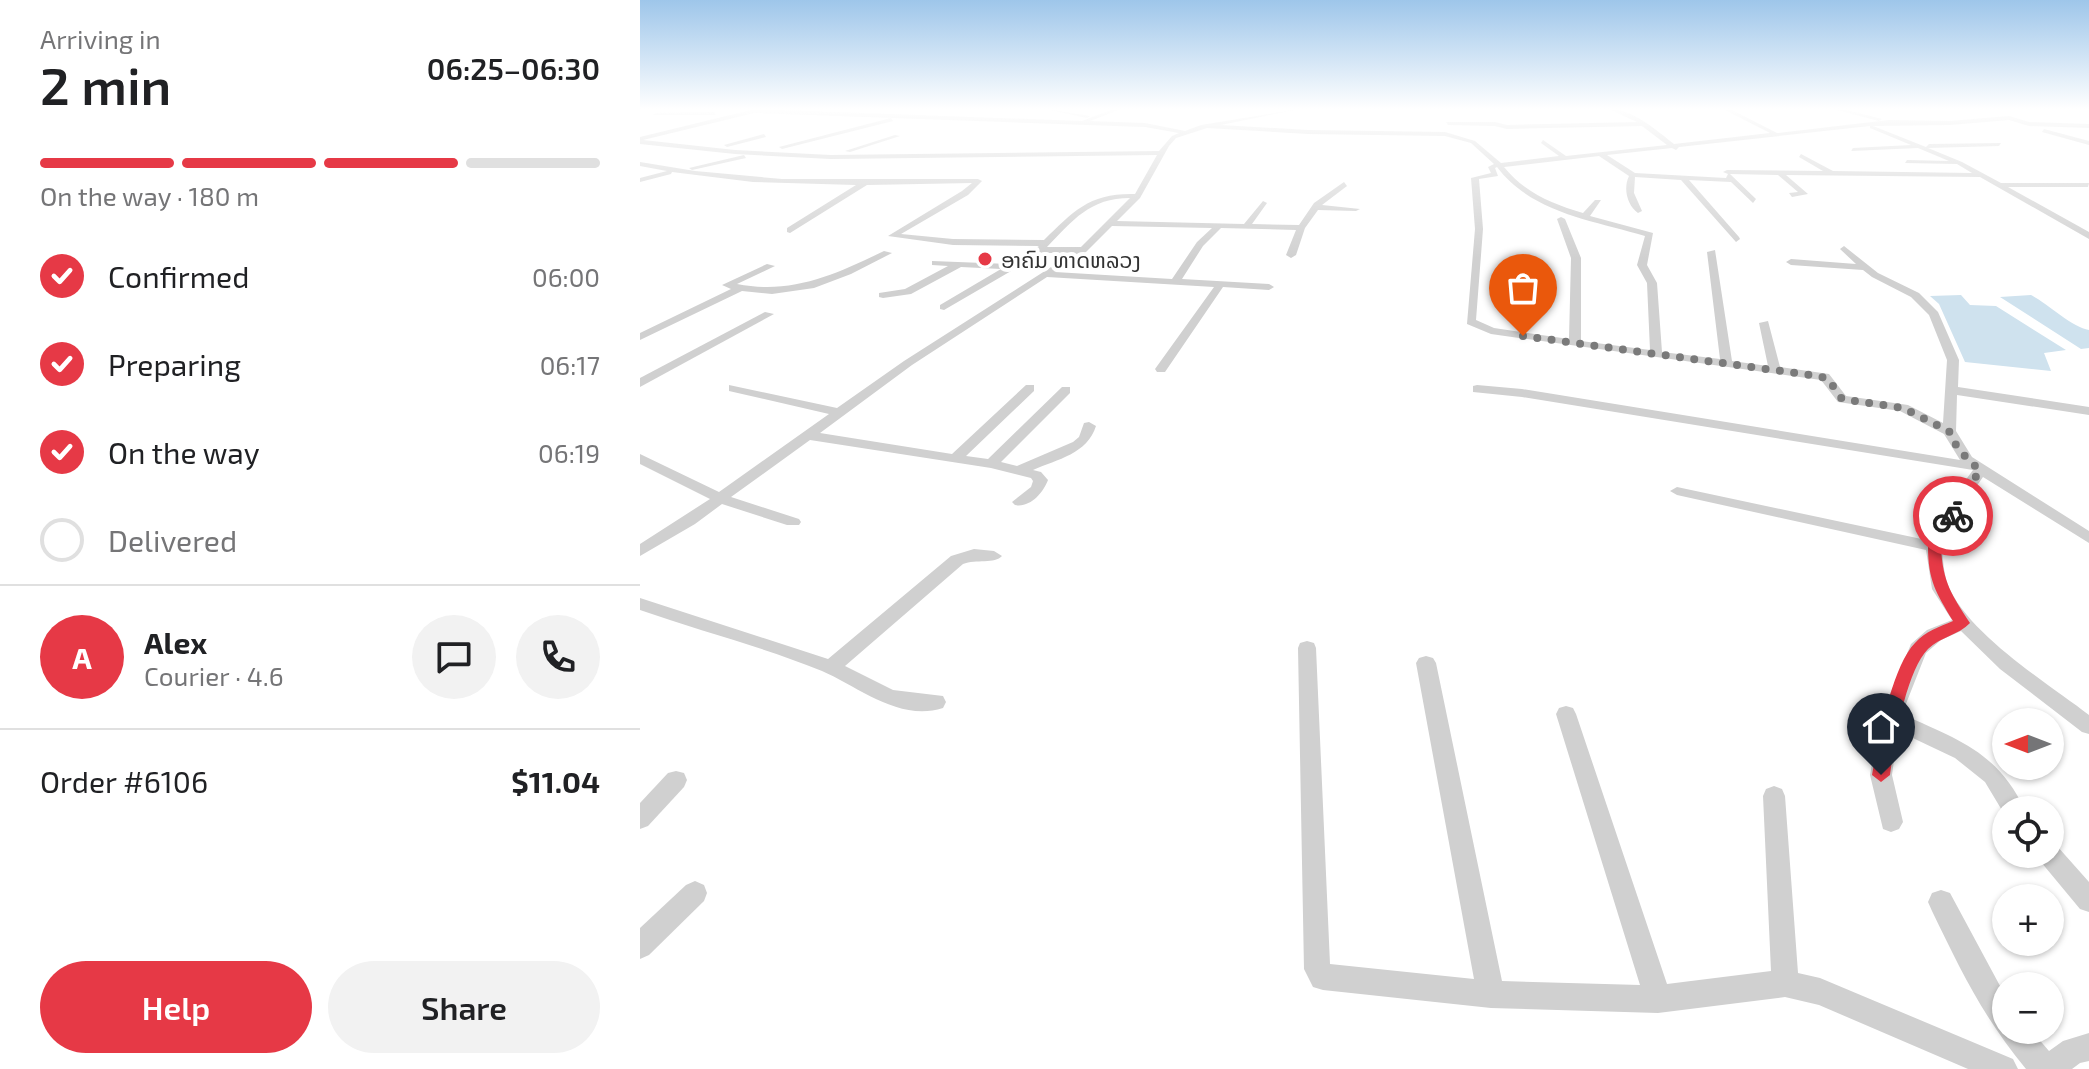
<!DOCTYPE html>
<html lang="en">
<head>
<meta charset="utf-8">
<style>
  :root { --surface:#fff; --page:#f2f2f2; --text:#202124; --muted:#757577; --line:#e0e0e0; --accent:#e63946 }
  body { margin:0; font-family:"Exo 2","Noto Sans Lao",sans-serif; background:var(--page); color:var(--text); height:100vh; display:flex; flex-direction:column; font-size:30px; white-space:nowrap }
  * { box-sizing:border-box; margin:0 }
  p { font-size:26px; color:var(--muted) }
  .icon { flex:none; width:44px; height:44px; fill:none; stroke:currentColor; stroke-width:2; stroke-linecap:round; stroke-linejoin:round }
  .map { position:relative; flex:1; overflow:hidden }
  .drawer { display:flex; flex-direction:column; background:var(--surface); width:640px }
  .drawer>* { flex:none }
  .needle { width:52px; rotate:270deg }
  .tools { position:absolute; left:1352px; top:708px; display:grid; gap:16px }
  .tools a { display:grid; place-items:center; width:72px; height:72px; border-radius:50%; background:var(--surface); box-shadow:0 2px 6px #0004; font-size:40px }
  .pin { position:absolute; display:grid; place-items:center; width:68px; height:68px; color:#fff; margin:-82px -34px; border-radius:50% 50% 50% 0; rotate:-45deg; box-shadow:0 0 8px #0007 }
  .pin .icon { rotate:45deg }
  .courier { position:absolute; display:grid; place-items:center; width:80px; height:80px; margin:-40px; border:6px solid #e63946; border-radius:50%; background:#fff; color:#222; box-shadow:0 2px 10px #0007 }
  .headline em { font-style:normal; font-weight:600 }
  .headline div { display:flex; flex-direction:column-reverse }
  .headline { display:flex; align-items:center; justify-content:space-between; height:136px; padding:0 40px }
  h1 { font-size:52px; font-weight:600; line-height:60px }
  .bar { display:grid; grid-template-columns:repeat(4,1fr); gap:12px 8px; align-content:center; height:96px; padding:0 40px }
  .bar i { height:10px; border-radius:6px; background:var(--line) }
  .bar .selected { background:var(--accent) }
  .bar p { grid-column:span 4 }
  .line { display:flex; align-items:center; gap:20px; padding:0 40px; border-top:2px solid var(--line) }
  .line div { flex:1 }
  .round { display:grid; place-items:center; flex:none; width:84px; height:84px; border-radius:42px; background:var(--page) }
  ol { padding:0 40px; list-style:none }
  li { display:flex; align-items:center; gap:24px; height:88px }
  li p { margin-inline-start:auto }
  li .icon { padding:8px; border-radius:50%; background:var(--accent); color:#fff; stroke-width:4 }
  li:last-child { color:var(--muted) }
  li i { width:44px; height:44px; border:4px solid var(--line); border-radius:50% }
  .button { display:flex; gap:16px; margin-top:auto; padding:16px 40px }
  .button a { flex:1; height:92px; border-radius:48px; background:var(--accent); color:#fff; font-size:32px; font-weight:600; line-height:92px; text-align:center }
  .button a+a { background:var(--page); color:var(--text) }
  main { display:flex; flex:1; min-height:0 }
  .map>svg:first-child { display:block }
  .water { fill:#cfe2ee }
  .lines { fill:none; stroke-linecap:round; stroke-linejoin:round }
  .minor { fill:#d0d0d0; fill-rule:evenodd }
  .route { fill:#e63946 }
  .done { stroke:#7a7a7a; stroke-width:8; stroke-dasharray:0 14.4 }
  .poi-dot { fill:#e63946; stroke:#fff; stroke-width:3 }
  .labels { text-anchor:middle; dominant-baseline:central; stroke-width:8; stroke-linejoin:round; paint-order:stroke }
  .far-poi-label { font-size:22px; fill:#333; stroke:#fff; text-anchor:start }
</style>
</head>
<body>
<main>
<section class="drawer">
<div class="headline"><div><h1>2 min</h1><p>Arriving in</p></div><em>06:25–06:30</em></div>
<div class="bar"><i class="selected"></i><i class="selected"></i><i class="selected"></i><i></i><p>On the way · 180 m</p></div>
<ol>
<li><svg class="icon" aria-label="check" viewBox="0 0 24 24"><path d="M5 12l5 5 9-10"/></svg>Confirmed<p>06:00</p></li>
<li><svg class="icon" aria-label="check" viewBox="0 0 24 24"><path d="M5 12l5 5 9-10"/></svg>Preparing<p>06:17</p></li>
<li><svg class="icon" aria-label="check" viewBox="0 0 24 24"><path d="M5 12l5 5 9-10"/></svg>On the way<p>06:19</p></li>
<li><i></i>Delivered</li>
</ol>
<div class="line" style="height:144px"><b class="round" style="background:var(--accent);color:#fff">A</b><div><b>Alex</b><p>Courier · 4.6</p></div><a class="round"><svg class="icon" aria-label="chat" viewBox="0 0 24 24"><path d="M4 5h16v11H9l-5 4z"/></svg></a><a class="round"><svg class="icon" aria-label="phone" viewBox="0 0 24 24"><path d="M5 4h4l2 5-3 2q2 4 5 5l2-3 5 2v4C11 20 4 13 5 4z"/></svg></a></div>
<div class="line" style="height:104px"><div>Order #6106</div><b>$11.04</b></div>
<div class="button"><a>Help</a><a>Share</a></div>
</section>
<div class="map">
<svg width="1449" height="1069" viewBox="0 0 1449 1069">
  <rect width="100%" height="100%" fill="#fff"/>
  <g class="water">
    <polygon points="1321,295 1330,305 1356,306 1426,350 1404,353 1411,371 1325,362 1299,304 1290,296"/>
    <path d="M1391,295c17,9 42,33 58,35v18l-8,1 -81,-52z"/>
  </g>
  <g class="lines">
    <g class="minor">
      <path d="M115,109l327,12 31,-12h8l-31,12 55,2 40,8 16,-6 98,-16 -78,16 87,5 137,2 30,9 26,22 58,-7 -18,-13 2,-3 23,16 101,-11 -25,-19 -135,3 -12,-3 -47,-1 -2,-3h49l12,3 130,-3 -28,-13c24,0 47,21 65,35l96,-11 -47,-24h7l47,24 112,-13 61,1 59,-5 20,6 60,2v4l-60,-2 -20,-6 -59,5 -77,1 53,21 3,-3 72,-1 -2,3 -71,2 34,14 39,21h88l-1,4h-80l81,45v7l-109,-62 -194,-2 22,19 -16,3 -3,-4 9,-1 -20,-17 -48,-1 26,25 -3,4 -22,-21 -42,-2 50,57 1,2 -4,3 -55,-62 -46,-3 -1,16 8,18 -4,2c-11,-8 -15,-25 -9,-37l-30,-20 -95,11c20,25 48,37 79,46l12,-13h6l-11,16 63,17 -6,32 10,18 5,69 58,7 -13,-107 8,-2 17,111 36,5 -9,-43 9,-2 12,46 49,7 17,22 62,9 35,18 4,-63 -18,-45 -18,-18 -39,-20 -9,-7 -72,-5 -5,-3 5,-3 65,5 -16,-15 4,-3 34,27 41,20 19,19 21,48 -1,27 131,20v8l-132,-20 -1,36 16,26 117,74v12l-106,-66 -19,27 -8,32 -14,13c1,12 2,25 6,36 20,49 99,98 141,130v19l-7,-2 -82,-63 -39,-38 -20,9 -15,13 -24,61c56,26 95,37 123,96h-19v7l-21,-35 -30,-24 -57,-27 -6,44 11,47 -4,7 -8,3 -8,-3 -13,-54 10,-57 31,-74 16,-14 25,-10 -20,-31 -6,-39 -249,-55 -7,-4 7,-4 254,54 10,-7 7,-30 25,-34 -451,-73 -49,-5v-6l4,-1 45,4 438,71 -16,-26 -44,-23 -62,-9 -17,-22 -330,-46 -24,-10 8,-95 -4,-51 20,-5 -3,-6 6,-3 -23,-21 -26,-7 -137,-2 -101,-6 -31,10 -7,8 -29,52 -23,23 127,3 19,-23 4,2 -15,21 47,1 15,-22 30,-21 3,4 -25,19 38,4 -4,2 -38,-1 -13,18 -9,27 -5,3 -5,-3 10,-25 -75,-2 -18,18 -21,33 87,5 5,3 -5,3 -46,-3 -58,85h-8l-2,-3 59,-82 -167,-10 -135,88 -92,68 132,21 74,-69h8v6l-68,65 22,3 74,-72h8v6l-69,69 16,4 56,-24 6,-5 5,-14 5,-1 7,4c-9,28 -38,33 -63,44l8,2 7,8c-5,13 -18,28 -33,25l-3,-3 19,-15 2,-6 -2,-3 -40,-10 -181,-28 -79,57 68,22 2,3 -2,3h-12l-65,-21 -27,20 -55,32v-12l70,-45 -70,-35v-10l79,38 110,-78 -100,-23v-6l108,23 67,-47 169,-108h-31l-98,57 -4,-1v-4l61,-36 -40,-2 -50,27 -28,4 -4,-1v-4l26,-4 43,-23 -16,-1v-4l77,3 30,-18 -86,-1 -65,-9 74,-45 10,-8 -105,2 -77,48 -3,-1v-4l69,-43 -103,-3 -81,-10 -1,2 -31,8v-4l27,-7 -27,-5v-4l55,9 87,8h196l4,2 -14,14 -67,39 52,5 91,1c30,-29 45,-47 91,-46l22,-39 -326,4 -96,-5 -95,-10v-7zM114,113l391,14 34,6 -7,3 -13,15 -328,4 -96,-5 -92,-10zM1230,126v2l41,17 -58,3 -2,3 67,-3 31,13 -42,-1 -2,3 52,1 15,9 -139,-2 -32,-17 -2,3 24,14 -96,-1 -4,2 5,2 -2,4 -91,-5 -28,-18 65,-7 4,2 3,-3zM857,167c36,47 96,53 148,69l-8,29 10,18 3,67 -69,-9v-83l-16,-39 -4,-2 -4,2 14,39 -2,81 -75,-11 -18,-8 7,-91 -4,-50 19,-3 -3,-8zM490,198l-49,49h-34c26,-27 43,-49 83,-49zM472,226l100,2 -15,14 -25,37 -117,-7 31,-20z"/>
      <polygon points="406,109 450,116 447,118"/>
      <polygon points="1193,109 1203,109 1242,119 1239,121"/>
      <polygon points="74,112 76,115 13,115 16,113"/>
      <polygon points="251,118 253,121 142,149 139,147"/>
      <polygon points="1404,129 1449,141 1449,145 1402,132"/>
      <polygon points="124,134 126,137 87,147 84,145"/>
      <polygon points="255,135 260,136 210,152 205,151"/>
      <polygon points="104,155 106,158 52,170 49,168"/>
      <path d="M244,251l8,2 -41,21 -37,14 -42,6 -30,-3 -102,49v-7l91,-44 -9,-4 45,-21 8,2 -38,18c55,11 99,-10 147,-33z"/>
      <polygon points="125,312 134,314 0,387 0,378"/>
      <path d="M334,549l20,2 8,5c-7,8 -26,3 -39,8l-118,102 48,24 50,6 3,6 -3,6c-44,14 -84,-21 -121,-37 -59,-24 -122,-40 -182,-61v-12l188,61 123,-103z"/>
      <polygon points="667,641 674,643 676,648 690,964 834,979 776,663 779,658 786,656 793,658 796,663 862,981 1000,985 916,714 919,708 926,706 933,708 936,714 1027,984 1131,971 1123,796 1126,789 1134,786 1142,789 1145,796 1158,973 1180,978 1373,1059 1378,1069 1328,1069 1179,1005 1145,997 1018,1013 851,1008 683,990 673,987 664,969 658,648 660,643"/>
      <polygon points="36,771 44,773 47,780 44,787 8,826 0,829 0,803 28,773"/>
      <polygon points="1410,843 1417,846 1449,882 1449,912 1440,909 1401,862 1397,854 1410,854"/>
      <polygon points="55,881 64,885 67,893 64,901 9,955 0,959 0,928 46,885"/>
      <path d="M1301,890l9,3 56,104v33h25l18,21 14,-10 26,-8v28l-9,2 -8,6h-46c-43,-52 -65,-98 -94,-158l-4,-9 4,-9z"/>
    </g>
  </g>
  <linearGradient id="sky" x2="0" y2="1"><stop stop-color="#9ec6ea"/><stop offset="0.42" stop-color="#fff"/><stop offset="1" stop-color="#fff" stop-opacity="0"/></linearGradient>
  <rect width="1449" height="259" fill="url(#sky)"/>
  <path class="route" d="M1308,513l11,3 -5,20 -13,12c2,35 11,47 29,75 -11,12 -30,14 -42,26 -22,22 -34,95 -38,126l-9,7 -9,-7c6,-33 20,-109 43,-132 11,-12 24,-16 38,-22 -17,-28 -25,-41 -25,-74l14,-13z"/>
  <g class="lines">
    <polyline class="done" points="883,336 1178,376 1188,379 1202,399 1263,408 1309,431 1318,449 1340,471 1316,504 1313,516"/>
  </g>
  <circle class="poi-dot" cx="345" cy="259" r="8"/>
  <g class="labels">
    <g class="far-poi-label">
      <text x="361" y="259">ອາຄົມ ທາດຫລວງ</text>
    </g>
  </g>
</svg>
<div class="tools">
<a><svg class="needle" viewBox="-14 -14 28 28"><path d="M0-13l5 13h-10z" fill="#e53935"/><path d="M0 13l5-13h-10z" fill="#757577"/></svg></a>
<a><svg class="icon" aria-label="locate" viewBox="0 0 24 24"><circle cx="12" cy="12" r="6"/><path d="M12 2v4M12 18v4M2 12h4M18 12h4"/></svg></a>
<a>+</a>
<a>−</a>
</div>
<div class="pin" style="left:883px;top:336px;background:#ea580c"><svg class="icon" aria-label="bag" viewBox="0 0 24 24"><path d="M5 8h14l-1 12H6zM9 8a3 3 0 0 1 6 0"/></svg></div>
<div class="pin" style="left:1241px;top:775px;background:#1f2937"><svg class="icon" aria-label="home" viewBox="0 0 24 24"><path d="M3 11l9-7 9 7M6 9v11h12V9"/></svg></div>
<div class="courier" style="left:1313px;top:516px"><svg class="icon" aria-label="bike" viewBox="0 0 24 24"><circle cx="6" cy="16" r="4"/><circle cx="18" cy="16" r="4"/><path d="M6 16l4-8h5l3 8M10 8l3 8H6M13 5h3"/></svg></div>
</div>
</main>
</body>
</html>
